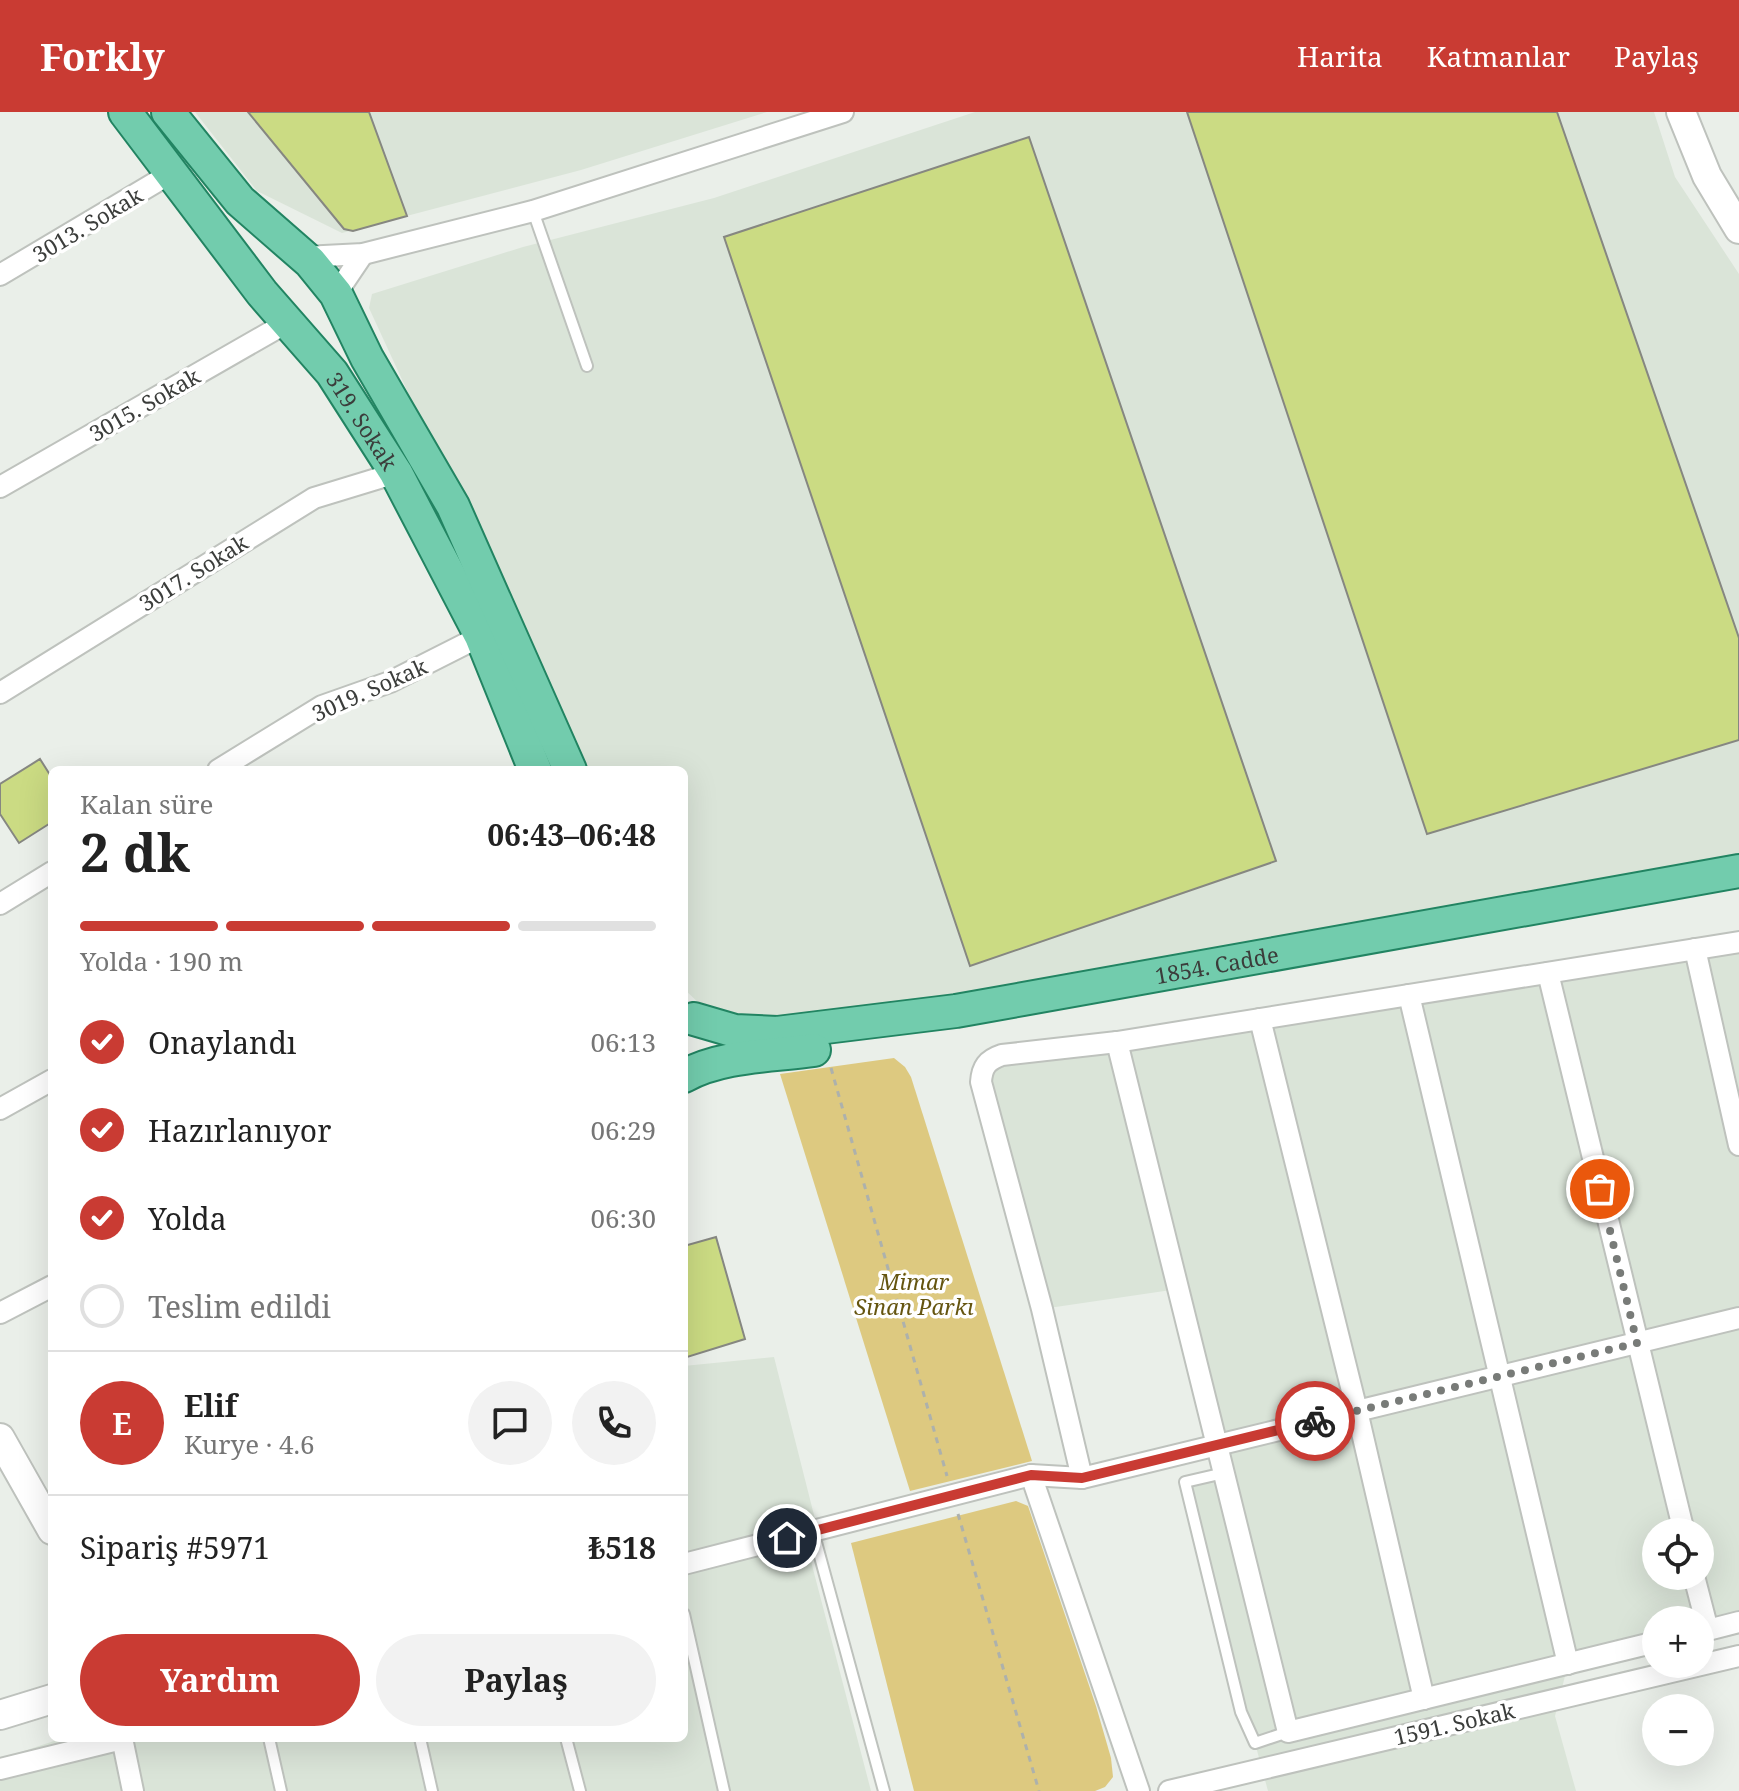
<!DOCTYPE html>
<html lang="tr">
<head>
<meta charset="utf-8">
<style>
  :root { --surface:#fff; --page:#f2f2f2; --text:#222; --muted:#767676; --line:#e0e0e0; --accent:#c93b33 }
  body { margin:0; font-family:"Noto Serif",serif; background:var(--page); color:var(--text); height:100vh; display:flex; flex-direction:column; font-size:30px; white-space:nowrap }
  * { box-sizing:border-box; margin:0 }
  p { font-size:26px; color:var(--muted) }
  .icon { flex:none; width:44px; height:44px; fill:none; stroke:currentColor; stroke-width:2; stroke-linecap:round; stroke-linejoin:round }
  .map { position:relative; flex:1; overflow:hidden }
  .panel { position:absolute; left:48px; top:654px; width:640px; height:976px; display:flex; flex-direction:column; background:var(--surface); border-radius:12px; box-shadow:0 8px 32px #0002 }
  .panel>* { flex:none }
  .buttons { position:absolute; left:1642px; top:1406px; display:grid; gap:16px }
  .buttons a { display:grid; place-items:center; width:72px; height:72px; border-radius:50%; background:var(--surface); box-shadow:0 8px 32px #0002; font-size:40px }
  .pin { position:absolute; display:grid; place-items:center; width:68px; height:68px; color:#fff; margin:-34px; border:4px solid #fff; border-radius:50%; box-shadow:0 2px 8px #0007 }
  .courier { position:absolute; display:grid; place-items:center; width:80px; height:80px; margin:-40px; border:6px solid #c93b33; border-radius:50%; background:#fff; color:#222; box-shadow:0 2px 10px #0007 }
  .overview em { font-style:normal; font-weight:700 }
  .overview div { display:flex; flex-direction:column-reverse }
  .overview { display:flex; align-items:center; justify-content:space-between; height:136px; padding:0 32px }
  h1 { font-size:52px; font-weight:700; line-height:60px }
  .bar { display:grid; grid-template-columns:repeat(4,1fr); gap:12px 8px; align-content:center; height:96px; padding:0 32px }
  .bar i { height:10px; border-radius:6px; background:var(--line) }
  .bar .selected { background:var(--accent) }
  .bar p { grid-column:span 4 }
  .line { display:flex; align-items:center; gap:20px; padding:0 32px; border-top:2px solid var(--line) }
  .line div { flex:1 }
  .round { display:grid; place-items:center; flex:none; width:84px; height:84px; border-radius:42px; background:var(--page) }
  ol { padding:0 32px; list-style:none }
  li { display:flex; align-items:center; gap:24px; height:88px }
  li p { margin-inline-start:auto }
  li .icon { padding:8px; border-radius:50%; background:var(--accent); color:#fff; stroke-width:4 }
  li:last-child { color:var(--muted) }
  li i { width:44px; height:44px; border:4px solid var(--line); border-radius:50% }
  .button { display:flex; gap:16px; margin-top:auto; padding:16px 32px }
  .button a { flex:1; height:92px; border-radius:48px; background:var(--accent); color:#fff; font-size:32px; font-weight:700; line-height:92px; text-align:center }
  .button a+a { background:var(--page); color:var(--text) }
  header { display:flex; align-items:center; gap:48px; box-sizing:border-box; height:112px; padding:0 40px; background:var(--accent); color:#fff }
  header strong { font-size:38px }
  nav { display:flex; gap:44px; margin-inline-start:auto; font-size:28px }
  .map>svg:first-child { display:block }
  .built { fill:#dae4d8; fill-rule:evenodd }
  .green { fill:#ddc980 }
  .building { fill:#cbdb83; stroke:#868781; stroke-width:2 }
  .lines { fill:none; stroke-linecap:round; stroke-linejoin:round }
  .lane-casing { stroke:#bec2bd; stroke-width:14 }
  .street-casing { stroke:#bec2bd; stroke-width:24 }
  .secondary-casing { stroke:#bec2bd; stroke-width:32 }
  .primary-casing { stroke:#228462; stroke-width:36 }
  .path { stroke:#adb1ac; stroke-width:3; stroke-dasharray:6 6; stroke-linecap:butt }
  .lane { stroke:#fff; stroke-width:10 }
  .street { stroke:#fff; stroke-width:20 }
  .secondary { stroke:#fff; stroke-width:28 }
  .primary { stroke:#72ccad; stroke-width:32 }
  .done { stroke:#787b78; stroke-width:8; stroke-dasharray:0 14.4 }
  .route { stroke:#c93b33; stroke-width:10 }
  .labels { text-anchor:middle; dominant-baseline:central; stroke-width:7; stroke-linejoin:round; paint-order:stroke }
  .street-label { font-size:22px; fill:#3b3d3b; stroke:#fff }
  .park-label { font-size:22px; font-style:italic; fill:#655510; stroke:#fff }
</style>
</head>
<body>
<header>
<strong>Forkly</strong>
<nav><a>Harita</a><a>Katmanlar</a><a>Paylaş</a></nav>
</header>
<div class="map">
<svg width="1739" height="1679" viewBox="0 0 1739 1679">
  <rect width="100%" height="100%" fill="#eaefe9"/>
  <g class="built">
    <polygon points="195,0 767,0 581,58 342,121 257,79"/>
    <polygon points="975,0 1654,0 1675,65 1739,162 1739,752 828,908 768,911 702,894 684,877 684,658 582,658 369,196 372,182 523,135 714,86"/>
    <path d="M1739,830v680l-83,-2v22l-88,22 -13,52 21,75h-308l-13,-48 -14,-31 -56,-230 38,-9 -45,-184 -136,20 -55,-246zM1656,1420h44v44h-44z"/>
    <polygon points="774,1245 815,1407 801,1411 871,1679 0,1679 0,1647 63,1626 684,1626 684,1254"/>
  </g>
  <g class="green">
    <polygon points="894,946 905,955 911,965 1032,1349 910,1379 780,962"/>
    <polygon points="1016,1389 1028,1394 1096,1594 1111,1646 1113,1665 1105,1675 1095,1679 914,1679 851,1431"/>
  </g>
  <g class="building">
    <polygon points="248,0 369,0 407,104 353,119 344,117"/>
    <polygon points="1187,0 1557,0 1739,526 1739,628 1427,722"/>
    <polygon points="1029,25 1276,749 970,854 724,125"/>
    <polygon points="40,647 52,666 52,710 19,731 0,702 0,672"/>
    <polygon points="716,1125 745,1227 684,1246 684,1134"/>
  </g>
  <g class="lines">
    <g class="lane-casing">
      <g id="lane">
        <polyline points="533,99 587,254"/>
        <polyline points="1224,1361 1185,1370 1241,1600 1255,1631 1288,1620"/>
        <polyline points="813,1419 884,1679"/>
        <polyline points="684,1502 724,1679"/>
        <polyline points="269,1626 281,1679"/>
        <polyline points="420,1626 432,1679"/>
        <polyline points="566,1626 580,1679"/>
      </g>
    </g>
    <g class="street-casing">
      <g id="street">
        <polyline points="304,145 363,142 533,99 843,0"/>
        <polyline points="0,163 173,60"/>
        <polyline points="336,182 363,142"/>
        <polyline points="0,375 288,210"/>
        <polyline points="0,581 314,386 396,361"/>
        <polyline points="218,658 322,594 390,570 481,524"/>
        <polyline points="0,792 52,760"/>
        <polyline points="1695,837 1739,1033"/>
        <polyline points="1548,861 1684,1420"/>
        <polyline points="1409,883 1568,1552"/>
        <polyline points="1260,907 1357,1299 1424,1587"/>
        <polyline points="1117,930 1288,1620 1656,1530"/>
        <polyline points="0,997 52,968"/>
        <polyline points="0,1201 52,1174"/>
        <polyline points="1031,1363 1139,1679"/>
        <path d="M1082,1366l-40,-169 -61,-227c1,-15 6,-22 21,-27l115,-13 622,-100"/>
        <polyline points="684,1452 1031,1363 1082,1366 1739,1206"/>
        <polyline points="1694,1464 1708,1518"/>
        <polyline points="1700,1520 1739,1510"/>
        <polyline points="122,1626 133,1679"/>
        <polyline points="0,1657 122,1627"/>
        <polyline points="1169,1679 1739,1544"/>
      </g>
    </g>
    <g class="secondary-casing">
      <g id="secondary">
        <polyline points="1681,0 1707,64 1739,117"/>
        <polyline points="0,1326 52,1418"/>
        <polyline points="0,1603 52,1587"/>
      </g>
    </g>
    <g class="primary-casing">
      <g id="primary">
        <path id="s1" d="M125,0l137,181 70,80 64,100 85,163 54,134"/>
        <polyline points="168,0 240,89 310,150 336,182 367,246 453,394 570,658"/>
        <path id="s2" d="M694,907l41,12 42,2 179,-22 783,-140"/>
        <path d="M684,964c38,-21 88,-20 130,-26"/>
      </g>
    </g>
    <g class="path">
      <polyline points="831,956 947,1364"/>
      <polyline points="958,1402 1039,1679"/>
    </g>
    <use href="#lane" class="lane"/>
    <use href="#street" class="street"/>
    <use href="#secondary" class="secondary"/>
    <use href="#primary" class="primary"/>
  </g>
  <g class="lines">
    <polyline class="done" points="1315,1309 1637,1231 1600,1077"/>
    <polyline class="route" points="787,1426 1031,1363 1082,1366 1315,1309"/>
  </g>
  <g class="labels">
    <g class="street-label">
      <text transform="translate(87 112) rotate(-31)">3013. Sokak</text>
      <text transform="translate(144 292) rotate(-30)">3015. Sokak</text>
      <text stroke="none"><textPath href="#s1" startOffset="390">319. Sokak</textPath></text>
      <text transform="translate(193 460) rotate(-32)">3017. Sokak</text>
      <text transform="translate(369 577) rotate(-24)">3019. Sokak</text>
      <text stroke="none"><textPath href="#s2" startOffset="530">1854. Cadde</textPath></text>
      <text transform="translate(1454 1611) rotate(-13)">1591. Sokak</text>
    </g>
    <g class="park-label">
      <text x="914" y="1169">Mimar<tspan x="914" dy="25">Sinan Parkı</tspan></text>
    </g>
  </g>
</svg>
<div class="buttons">
<a><svg class="icon" aria-label="locate" viewBox="0 0 24 24"><circle cx="12" cy="12" r="6"/><path d="M12 2v4M12 18v4M2 12h4M18 12h4"/></svg></a>
<a>+</a>
<a>−</a>
</div>
<div class="pin" style="left:1600px;top:1077px;background:#ea580c"><svg class="icon" aria-label="bag" viewBox="0 0 24 24"><path d="M5 8h14l-1 12H6zM9 8a3 3 0 0 1 6 0"/></svg></div>
<div class="pin" style="left:787px;top:1426px;background:#1f2937"><svg class="icon" aria-label="home" viewBox="0 0 24 24"><path d="M3 11l9-7 9 7M6 9v11h12V9"/></svg></div>
<div class="courier" style="left:1315px;top:1309px"><svg class="icon" aria-label="bike" viewBox="0 0 24 24"><circle cx="6" cy="16" r="4"/><circle cx="18" cy="16" r="4"/><path d="M6 16l4-8h5l3 8M10 8l3 8H6M13 5h3"/></svg></div>
<section class="panel">
<div class="overview"><div><h1>2 dk</h1><p>Kalan süre</p></div><em>06:43–06:48</em></div>
<div class="bar"><i class="selected"></i><i class="selected"></i><i class="selected"></i><i></i><p>Yolda · 190 m</p></div>
<ol>
<li><svg class="icon" aria-label="check" viewBox="0 0 24 24"><path d="M5 12l5 5 9-10"/></svg>Onaylandı<p>06:13</p></li>
<li><svg class="icon" aria-label="check" viewBox="0 0 24 24"><path d="M5 12l5 5 9-10"/></svg>Hazırlanıyor<p>06:29</p></li>
<li><svg class="icon" aria-label="check" viewBox="0 0 24 24"><path d="M5 12l5 5 9-10"/></svg>Yolda<p>06:30</p></li>
<li><i></i>Teslim edildi</li>
</ol>
<div class="line" style="height:144px"><b class="round" style="background:var(--accent);color:#fff">E</b><div><b>Elif</b><p>Kurye · 4.6</p></div><a class="round"><svg class="icon" aria-label="chat" viewBox="0 0 24 24"><path d="M4 5h16v11H9l-5 4z"/></svg></a><a class="round"><svg class="icon" aria-label="phone" viewBox="0 0 24 24"><path d="M5 4h4l2 5-3 2q2 4 5 5l2-3 5 2v4C11 20 4 13 5 4z"/></svg></a></div>
<div class="line" style="height:104px"><div>Sipariş #5971</div><b>₺518</b></div>
<div class="button"><a>Yardım</a><a>Paylaş</a></div>
</section>
</div>
</body>
</html>
